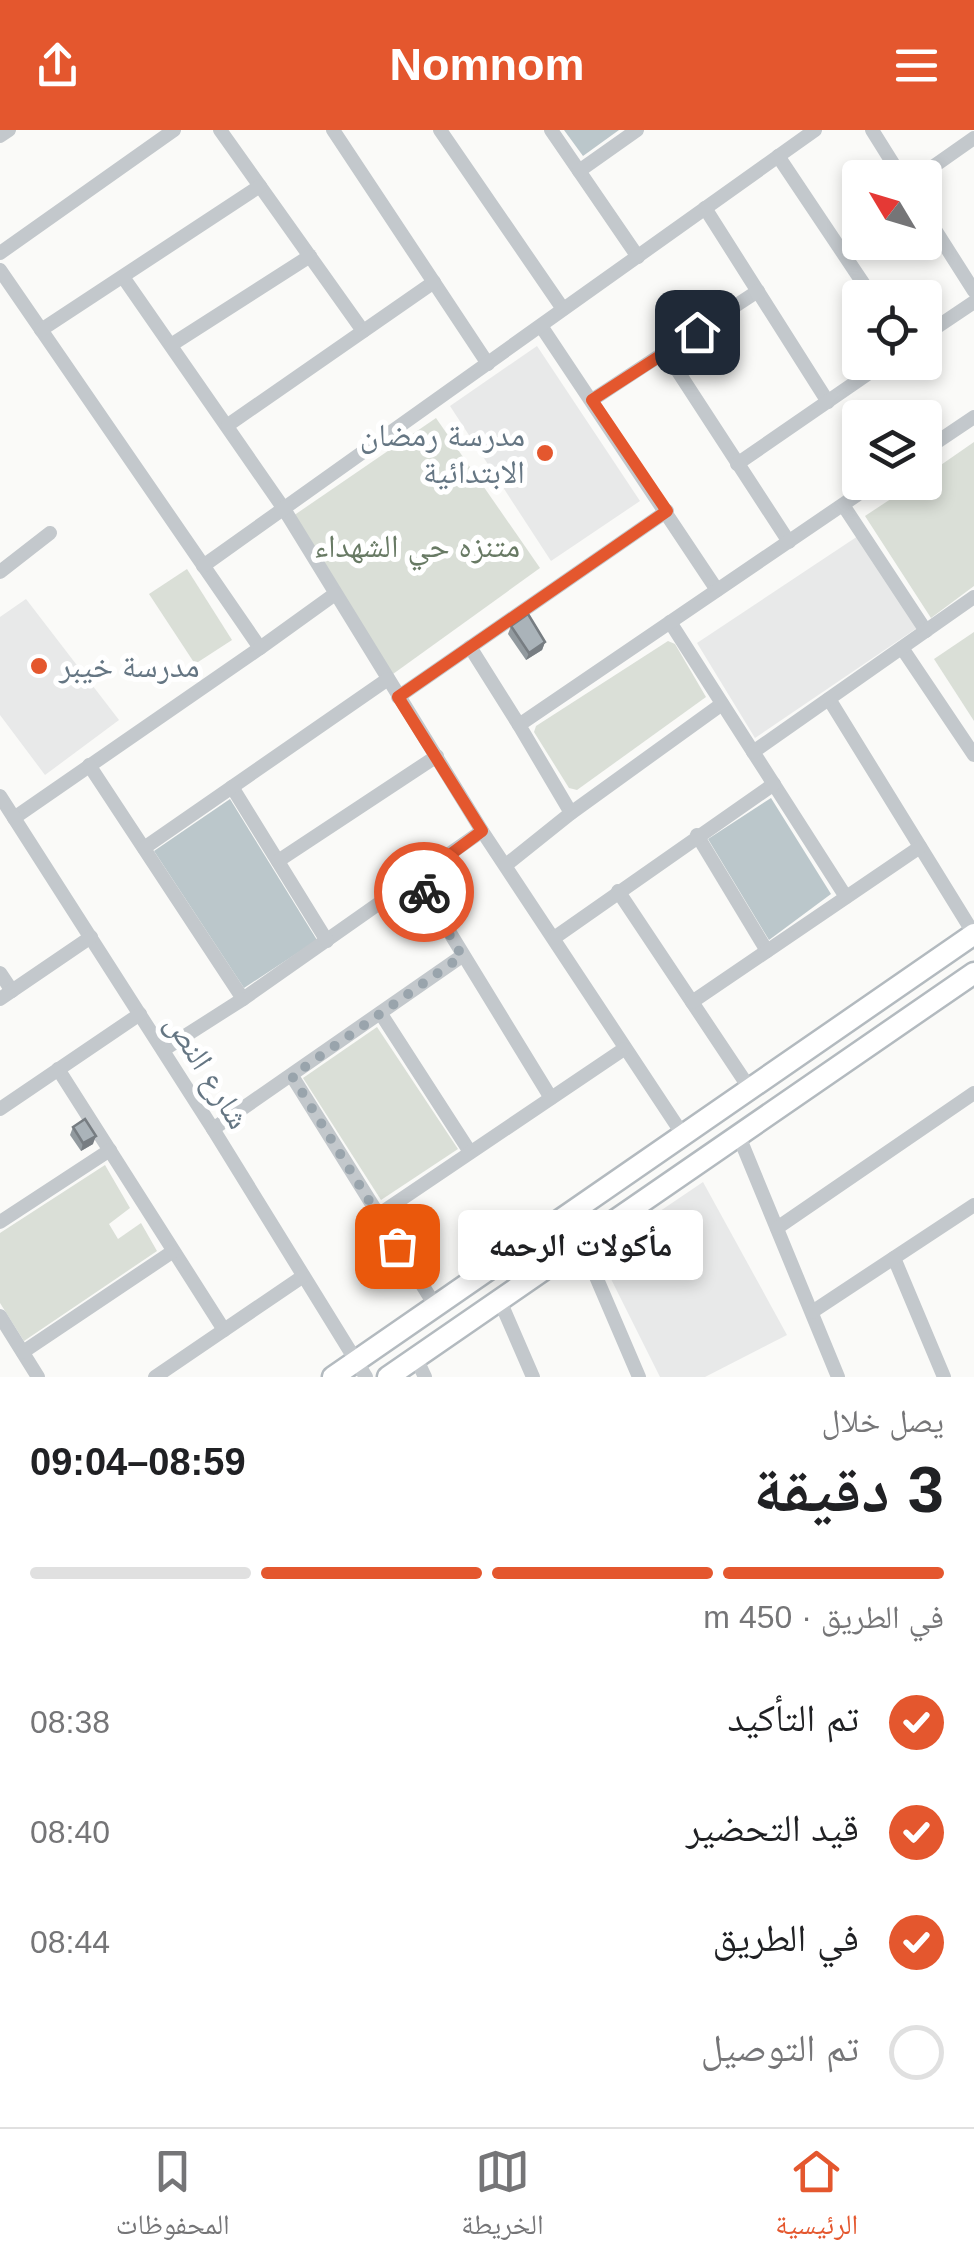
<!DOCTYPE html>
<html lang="ar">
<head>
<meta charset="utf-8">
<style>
  :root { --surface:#fff; --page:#f6f6f6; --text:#202124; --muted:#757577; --line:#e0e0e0; --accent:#e4572e }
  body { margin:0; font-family:Helvetica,"Noto Naskh Arabic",sans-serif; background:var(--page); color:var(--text); direction:rtl; height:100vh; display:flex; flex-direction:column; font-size:38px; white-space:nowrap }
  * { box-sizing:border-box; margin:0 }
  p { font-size:32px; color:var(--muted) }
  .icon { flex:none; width:55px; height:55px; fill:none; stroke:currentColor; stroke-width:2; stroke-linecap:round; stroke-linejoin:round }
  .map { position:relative; height:1247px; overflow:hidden; direction:ltr }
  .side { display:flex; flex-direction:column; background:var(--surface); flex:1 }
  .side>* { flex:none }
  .needle { width:65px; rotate:308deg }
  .fabs { position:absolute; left:842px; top:30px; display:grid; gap:20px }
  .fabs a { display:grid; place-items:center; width:100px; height:100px; border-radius:10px; background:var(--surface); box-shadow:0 5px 15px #0003; font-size:50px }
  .pin { position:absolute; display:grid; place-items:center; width:85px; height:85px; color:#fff; margin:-42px; border-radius:20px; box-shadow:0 5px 15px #0006 }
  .courier { position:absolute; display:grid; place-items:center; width:100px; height:100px; margin:-50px; border:8px solid #e4572e; border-radius:50%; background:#fff; color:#222; box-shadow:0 2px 12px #0007 }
  .bubble { position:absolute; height:70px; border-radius:10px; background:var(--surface); box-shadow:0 5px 15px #0003; font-size:32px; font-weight:700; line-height:70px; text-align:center; direction:rtl }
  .summary em { font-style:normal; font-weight:700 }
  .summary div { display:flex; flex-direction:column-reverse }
  .summary { display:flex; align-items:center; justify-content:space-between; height:170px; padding:0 30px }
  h1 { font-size:65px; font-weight:700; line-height:75px }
  .bar { display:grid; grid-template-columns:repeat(4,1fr); gap:15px 10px; align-content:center; height:120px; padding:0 30px }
  .bar i { height:12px; border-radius:8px; background:var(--line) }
  .bar .active { background:var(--accent) }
  .bar p { grid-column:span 4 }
  ol { padding:0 30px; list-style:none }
  li { display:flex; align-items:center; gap:30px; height:110px }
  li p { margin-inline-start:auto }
  li .icon { padding:10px; border-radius:50%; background:var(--accent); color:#fff; stroke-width:4 }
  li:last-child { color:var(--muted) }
  li i { width:55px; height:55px; border:5px solid var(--line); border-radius:50% }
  header { display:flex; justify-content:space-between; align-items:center; height:130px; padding:0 30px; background:var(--accent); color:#fff; font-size:45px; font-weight:700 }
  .tab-bar { display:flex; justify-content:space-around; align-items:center; height:140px; border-top:2px solid var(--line); background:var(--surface); font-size:28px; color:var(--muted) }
  .tab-bar a { display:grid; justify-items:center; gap:5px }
  .tab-bar .active { color:var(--accent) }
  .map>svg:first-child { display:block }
  .built { fill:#e8e9e9 }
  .green { fill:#dadfd7 }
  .water { fill:#bbc7cb }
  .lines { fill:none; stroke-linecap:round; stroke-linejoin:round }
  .secondary-casing { stroke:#b3babf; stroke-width:25 }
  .street { stroke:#c3c8cc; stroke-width:14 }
  .secondary { stroke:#fff; stroke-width:20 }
  .wall { fill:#929a9f }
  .shaded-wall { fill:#777d82 }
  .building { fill:#aab3b9; stroke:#777d82; stroke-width:2.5 }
  .done { stroke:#99a4ac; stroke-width:10; stroke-dasharray:0 18 }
  .route { stroke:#e4572e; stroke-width:12 }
  .poi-dot { fill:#e4572e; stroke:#fff; stroke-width:4 }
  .labels { text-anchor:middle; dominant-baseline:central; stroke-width:10; stroke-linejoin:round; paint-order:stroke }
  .poi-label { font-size:32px; fill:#657683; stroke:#fff; text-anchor:end }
  .park-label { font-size:32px; fill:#687a64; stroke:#fff }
  .street-label { font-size:32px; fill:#657683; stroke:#fff }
</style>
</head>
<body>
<header><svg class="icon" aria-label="menu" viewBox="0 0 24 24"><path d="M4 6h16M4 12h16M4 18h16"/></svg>Nomnom<svg class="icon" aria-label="share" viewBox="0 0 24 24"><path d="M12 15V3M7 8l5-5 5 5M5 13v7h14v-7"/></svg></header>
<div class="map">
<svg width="974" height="1247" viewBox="0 0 974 1247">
  <rect width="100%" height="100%" fill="#fafaf8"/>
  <g class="built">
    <polygon points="537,216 640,371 551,431 450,276"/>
    <polygon points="858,406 917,498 755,608 697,513"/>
    <polygon points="26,469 119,590 45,645 0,585 0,487"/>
    <polygon points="703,1052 787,1205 705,1247 660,1247 598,1123"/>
  </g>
  <g class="green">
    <polygon points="436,288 540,438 393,544 293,386"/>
    <polygon points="974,312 974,456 931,488 865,386 915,353 925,352 925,346"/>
    <polygon points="187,439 232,510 195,534 149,464"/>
    <polygon points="974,502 974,591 934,529"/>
    <polygon points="668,511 675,514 706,567 577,660 569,658 534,602 536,596"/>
    <polygon points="377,897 458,1019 381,1070 303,948"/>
    <polygon points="105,1035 130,1078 109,1094 118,1109 141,1093 157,1121 24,1211 0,1173 0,1103"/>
  </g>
  <g class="water">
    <polygon points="564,0 619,0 583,26"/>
    <polygon points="771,668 831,764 769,810 708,709"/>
    <polygon points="230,669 317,810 244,858 154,721"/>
  </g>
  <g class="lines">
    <g class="secondary-casing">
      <g id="secondary">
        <polyline points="333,1247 974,804"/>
        <polyline points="388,1247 974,843"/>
      </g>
    </g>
    <g class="street">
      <polyline points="220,0 363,201"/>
      <polyline points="333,0 488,234"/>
      <polyline points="440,0 563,179"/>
      <polyline points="551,0 638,127"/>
      <polyline points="872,0 902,48"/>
      <polyline points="0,6 9,0"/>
      <polyline points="778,26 873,168"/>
      <polyline points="579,41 637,0"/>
      <polyline points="917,48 974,8"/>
      <polyline points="705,78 828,272"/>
      <polyline points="925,84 974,161"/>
      <polyline points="0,123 174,0"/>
      <polyline points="0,140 260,518 14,688"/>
      <polyline points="123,147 284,379 482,701 683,1005"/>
      <polyline points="541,196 717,460"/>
      <polyline points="41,200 260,56"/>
      <polyline points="925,205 974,172"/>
      <polyline points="171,215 310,126"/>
      <polyline points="666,223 789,412"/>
      <polyline points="592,270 758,161"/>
      <polyline points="228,295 434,152"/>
      <polyline points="925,320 974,287"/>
      <polyline points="737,334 885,232"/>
      <polyline points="843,375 926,501"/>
      <polyline points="203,436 815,0"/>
      <polyline points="0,442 50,403"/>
      <polyline points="670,492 846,767"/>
      <polyline points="470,517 519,595"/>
      <polyline points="260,518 335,464"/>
      <polyline points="902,518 974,625"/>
      <polyline points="398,567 667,381"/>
      <polyline points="829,569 974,804"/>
      <polyline points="753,622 974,467"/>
      <polyline points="89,635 243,869 482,701"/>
      <polyline points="232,657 327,811"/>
      <polyline points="0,666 213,999 366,1247"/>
      <polyline points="571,683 519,595 876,352"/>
      <polyline points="697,705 767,821"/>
      <polyline points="144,718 388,549"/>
      <polyline points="278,731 437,626"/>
      <polyline points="506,735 571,683 722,574"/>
      <polyline points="417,749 551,968"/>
      <polyline points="618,761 750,959"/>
      <polyline points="554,808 774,654"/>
      <polyline points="0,843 12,861"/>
      <polyline points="0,869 91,807"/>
      <polyline points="692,872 920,717"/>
      <polyline points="381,884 470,1022"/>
      <polyline points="163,920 243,869"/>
      <polyline points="58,939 224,1200"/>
      <polyline points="292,946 436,1177"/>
      <polyline points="0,979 140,884"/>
      <polyline points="213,999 462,826"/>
      <polyline points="738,1004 838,1247"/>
      <polyline points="378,1085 624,919"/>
      <polyline points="0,1092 110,1020"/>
      <polyline points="777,1098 974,963"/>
      <polyline points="582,1114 639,1247"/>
      <polyline points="894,1128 944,1247"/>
      <polyline points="500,1171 533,1247"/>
      <polyline points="812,1182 974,1075"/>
      <polyline points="0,1186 38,1247"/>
      <polyline points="23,1222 172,1122"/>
      <polyline points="416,1228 425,1247"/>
      <polyline points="155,1247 302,1147"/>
    </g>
    <use href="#secondary" class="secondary"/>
  </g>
  <g class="wall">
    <polygon points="511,496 545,512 542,520 526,530 508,504"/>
    <polygon points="73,997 93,1014 81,1021 70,1005"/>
  </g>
  <g class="shaded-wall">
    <polygon points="545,512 542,520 526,530 529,523"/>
    <polygon points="96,1006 93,1014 81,1021 83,1013"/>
  </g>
  <g class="building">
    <polygon points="528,484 545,512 529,523 511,496"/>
    <polygon points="85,989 96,1006 83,1013 73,997"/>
  </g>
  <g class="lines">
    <polyline class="done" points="397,1116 292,946 462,826 424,762"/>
    <polyline class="route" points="424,762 416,750 482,701 398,567 667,381 592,270 697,202"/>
  </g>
  <g class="poi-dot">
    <circle cx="545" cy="323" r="10"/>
    <circle cx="39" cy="536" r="10"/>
  </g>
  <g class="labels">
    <g class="poi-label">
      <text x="525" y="305">مدرسة رمضان<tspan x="525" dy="37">الابتدائية</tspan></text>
      <text x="59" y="536" text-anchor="start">مدرسة خيبر</text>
    </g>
    <g class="park-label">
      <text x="417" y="416">متنزه حي الشهداء</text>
    </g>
    <g class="street-label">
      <text transform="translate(208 941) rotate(58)">شارع النص</text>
    </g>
  </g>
</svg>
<div class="fabs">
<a><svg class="needle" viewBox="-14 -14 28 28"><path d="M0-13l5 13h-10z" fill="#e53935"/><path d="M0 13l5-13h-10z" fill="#757577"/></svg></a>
<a><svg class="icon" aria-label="locate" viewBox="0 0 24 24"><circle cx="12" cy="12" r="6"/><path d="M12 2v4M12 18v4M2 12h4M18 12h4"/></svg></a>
<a><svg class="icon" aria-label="layers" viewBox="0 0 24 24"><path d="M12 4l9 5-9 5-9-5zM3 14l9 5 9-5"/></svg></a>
</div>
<div class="pin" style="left:397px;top:1116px;background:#ea580c"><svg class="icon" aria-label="bag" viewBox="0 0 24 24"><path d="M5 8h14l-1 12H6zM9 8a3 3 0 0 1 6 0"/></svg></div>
<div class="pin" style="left:697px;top:202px;background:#1f2937"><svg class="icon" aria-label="home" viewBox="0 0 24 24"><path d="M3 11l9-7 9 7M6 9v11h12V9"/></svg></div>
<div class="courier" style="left:424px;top:762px"><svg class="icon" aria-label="bike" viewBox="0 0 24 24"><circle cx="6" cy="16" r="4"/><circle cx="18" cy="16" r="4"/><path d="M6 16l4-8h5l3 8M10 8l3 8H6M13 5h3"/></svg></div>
<div class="bubble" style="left:458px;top:1080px;width:245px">مأكولات الرحمه</div>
</div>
<section class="side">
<div class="summary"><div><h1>3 دقيقة</h1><p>يصل خلال</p></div><em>08:59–09:04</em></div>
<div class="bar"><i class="active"></i><i class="active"></i><i class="active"></i><i></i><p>في الطريق · 450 m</p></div>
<ol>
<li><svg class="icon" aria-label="check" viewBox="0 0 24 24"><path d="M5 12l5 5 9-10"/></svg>تم التأكيد<p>08:38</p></li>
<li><svg class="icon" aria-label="check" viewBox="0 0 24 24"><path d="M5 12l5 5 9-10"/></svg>قيد التحضير<p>08:40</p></li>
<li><svg class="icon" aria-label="check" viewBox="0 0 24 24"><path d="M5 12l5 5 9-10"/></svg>في الطريق<p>08:44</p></li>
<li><i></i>تم التوصيل</li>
</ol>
</section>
<nav class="tab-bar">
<a class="active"><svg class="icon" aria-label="home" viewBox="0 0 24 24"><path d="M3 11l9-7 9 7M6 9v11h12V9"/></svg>الرئيسية</a>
<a><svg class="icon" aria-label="map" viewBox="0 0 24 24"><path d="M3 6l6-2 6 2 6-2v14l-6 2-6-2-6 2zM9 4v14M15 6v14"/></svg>الخريطة</a>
<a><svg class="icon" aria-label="saved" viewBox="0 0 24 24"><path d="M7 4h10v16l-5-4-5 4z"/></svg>المحفوظات</a>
</nav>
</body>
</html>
